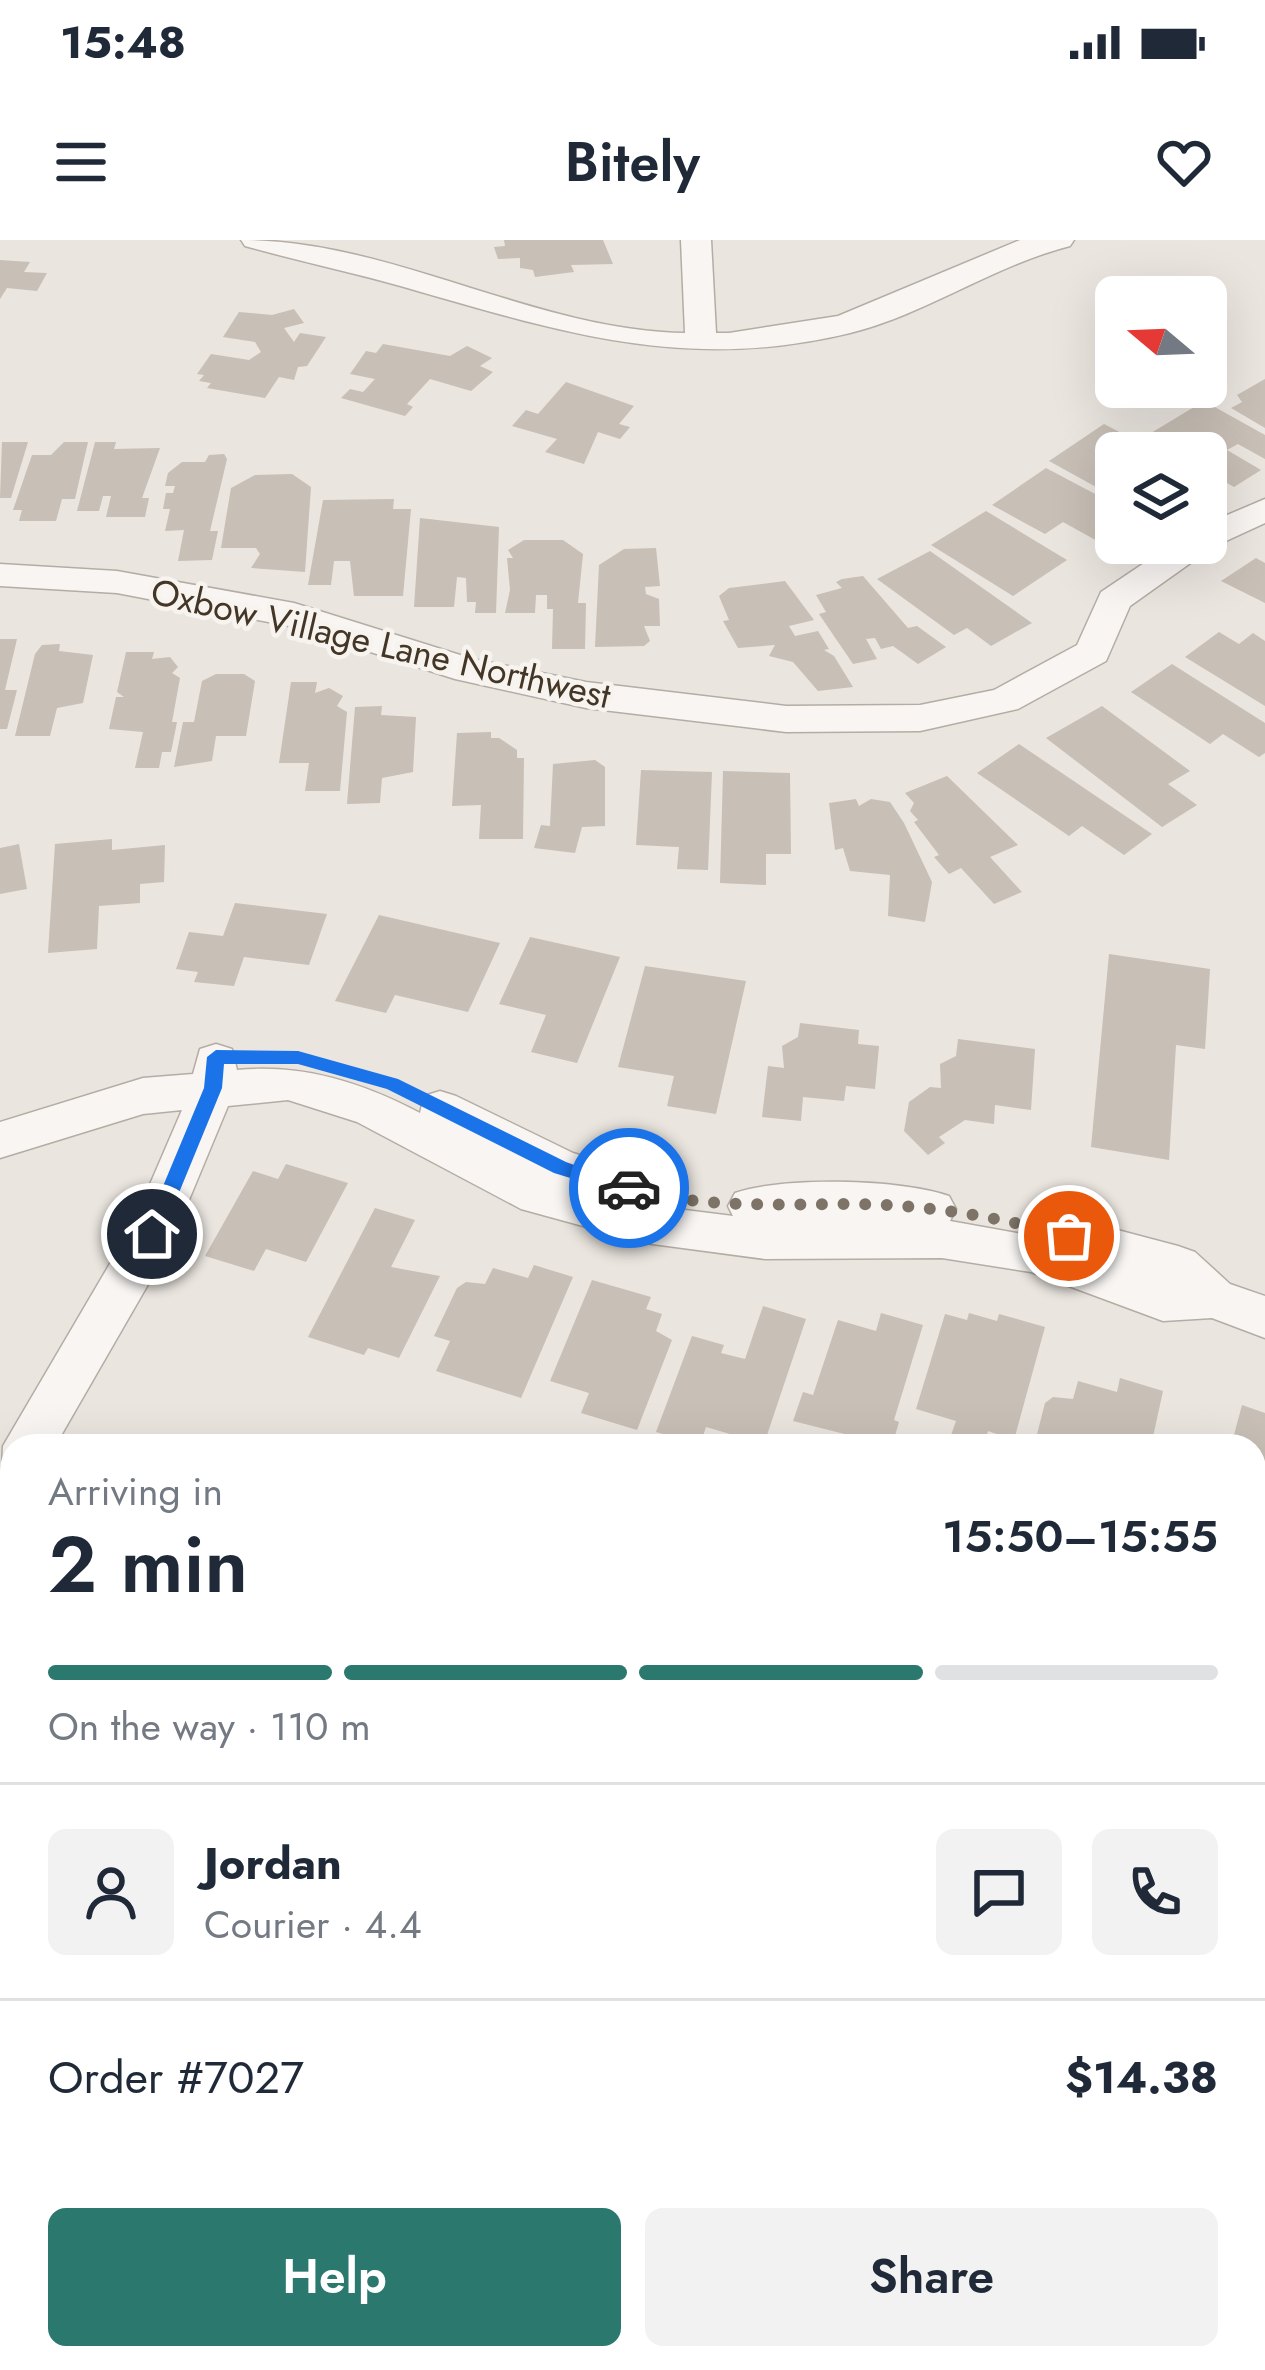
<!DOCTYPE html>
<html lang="en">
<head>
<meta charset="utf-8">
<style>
  :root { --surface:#fff; --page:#f2f2f3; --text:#1f2937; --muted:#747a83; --line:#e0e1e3; --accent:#2b786f }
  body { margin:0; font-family:Jost,sans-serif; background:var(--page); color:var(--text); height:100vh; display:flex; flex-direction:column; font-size:45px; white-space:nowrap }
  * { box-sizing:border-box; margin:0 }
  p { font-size:39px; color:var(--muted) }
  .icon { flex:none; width:66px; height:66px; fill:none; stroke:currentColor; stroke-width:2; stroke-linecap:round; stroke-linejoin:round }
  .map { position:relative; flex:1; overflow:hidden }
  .side { position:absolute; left:0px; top:1194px; width:1266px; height:936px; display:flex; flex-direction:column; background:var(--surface); border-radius:36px 36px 0 0; box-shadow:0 12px 48px #0002 }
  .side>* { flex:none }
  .needle { width:78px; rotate:289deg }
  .controls { position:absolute; left:1095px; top:36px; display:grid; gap:24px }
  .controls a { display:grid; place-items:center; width:132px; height:132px; border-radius:18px; background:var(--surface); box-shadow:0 12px 48px #0002; font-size:60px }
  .pin { position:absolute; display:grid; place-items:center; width:102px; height:102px; color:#fff; margin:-51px; border:6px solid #fff; border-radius:50%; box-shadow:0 3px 12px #0007 }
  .courier { position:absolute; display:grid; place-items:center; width:120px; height:120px; margin:-60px; border:9px solid #1a73e8; border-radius:50%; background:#fff; color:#222; box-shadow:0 3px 15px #0007 }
  .headline em { font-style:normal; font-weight:600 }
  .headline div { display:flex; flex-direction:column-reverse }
  .headline { display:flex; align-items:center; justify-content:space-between; height:204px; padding:0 48px }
  h1 { font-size:78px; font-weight:600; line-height:90px }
  .bar { display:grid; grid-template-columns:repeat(4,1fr); gap:18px 12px; align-content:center; height:144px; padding:0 48px }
  .bar i { height:15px; border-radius:9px; background:var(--line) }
  .bar .active { background:var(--accent) }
  .bar p { grid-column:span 4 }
  .line { display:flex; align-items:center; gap:30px; padding:0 48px; border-top:3px solid var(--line) }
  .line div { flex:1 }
  .round { display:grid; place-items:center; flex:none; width:126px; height:126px; border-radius:18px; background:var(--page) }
  .primary-button { display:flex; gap:24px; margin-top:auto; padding:24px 48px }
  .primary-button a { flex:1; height:138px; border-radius:18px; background:var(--accent); color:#fff; font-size:48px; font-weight:600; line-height:138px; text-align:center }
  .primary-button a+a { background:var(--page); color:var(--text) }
  .status { display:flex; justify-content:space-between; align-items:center; height:84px; padding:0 60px; background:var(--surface); direction:ltr }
  .status svg { height:33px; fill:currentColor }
  header { display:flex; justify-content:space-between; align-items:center; height:156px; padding:0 48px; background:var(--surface); font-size:54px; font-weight:600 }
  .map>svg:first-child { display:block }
  .green { fill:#cdc0d4 }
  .building { fill:#c8bfb6 }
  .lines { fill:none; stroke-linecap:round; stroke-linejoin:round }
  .minor-casing { stroke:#b5ada4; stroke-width:3 }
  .minor { fill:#f8f5f3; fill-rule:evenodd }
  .route { fill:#1a73e8 }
  .done { stroke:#7d7367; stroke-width:12; stroke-dasharray:0 21.6 }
  .labels { text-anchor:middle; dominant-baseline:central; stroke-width:9; stroke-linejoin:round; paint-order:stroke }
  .far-street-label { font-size:36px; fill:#433627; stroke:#f7f3ef }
</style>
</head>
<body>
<div class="status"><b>15:48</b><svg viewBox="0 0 49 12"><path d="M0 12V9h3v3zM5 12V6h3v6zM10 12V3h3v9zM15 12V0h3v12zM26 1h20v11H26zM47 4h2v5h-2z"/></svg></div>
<header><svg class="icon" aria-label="menu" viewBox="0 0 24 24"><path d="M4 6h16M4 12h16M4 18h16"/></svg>Bitely<svg class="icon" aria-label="heart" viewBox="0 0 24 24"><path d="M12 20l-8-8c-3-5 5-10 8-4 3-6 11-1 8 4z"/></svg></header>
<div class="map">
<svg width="1265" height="2130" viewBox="0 0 1265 2130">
  <rect width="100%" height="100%" fill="#eae5df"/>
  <polygon class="green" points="0,1749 12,1754 12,2118 215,2118 210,2130 0,2130"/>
  <g class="building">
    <polygon points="504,0 603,0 613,24 571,25 574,32 535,37 533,30 520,28 520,18 498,19 494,7 505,6"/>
    <polygon points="0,20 30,22 24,32 47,33 37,51 7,48 0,59"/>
    <polygon points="294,69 304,83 284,88 294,102 300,93 326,97 307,126 298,127 294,140 279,137 265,158 207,148 211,143 199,141 204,135 197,134 211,114 249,120 261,112 255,102 223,97 239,72 272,75"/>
    <polygon points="383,104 450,116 467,106 492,118 480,126 493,132 471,151 430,139 407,164 413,167 405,176 341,158 350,149 363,152 375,139 350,134 366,111 376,113"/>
    <polygon points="1265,139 1265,188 1231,168 1242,162 1237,155"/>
    <polygon points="566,142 634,166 619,184 630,187 620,199 598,192 584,224 545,212 557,199 512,186 526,170 538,174"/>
    <polygon points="1204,161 1265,195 1265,219 1238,204 1227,210 1261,230 1234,247 1206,231 1206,213 1175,213 1146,196"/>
    <polygon points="1104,184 1160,213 1116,213 1116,258 1049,221"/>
    <polygon points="2,202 28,202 11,258 0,258"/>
    <polygon points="64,202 88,202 75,259 62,259 56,281 19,281 22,270 13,270 32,215 51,215"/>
    <polygon points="95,202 116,202 114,209 160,208 142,258 149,258 145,277 106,277 111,256 103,256 99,271 77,271"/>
    <polygon points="224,214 227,219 210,291 218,291 212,320 178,321 184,290 165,291 170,269 163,269 166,253 173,253 175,246 165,246 168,233 182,222 205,222 209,215"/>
    <polygon points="1046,228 1116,265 1116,302 1108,307 1063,282 1045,294 992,265"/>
    <polygon points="292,234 311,247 305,332 251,328 260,314 256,308 221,308 231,248 255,235"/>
    <polygon points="394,259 393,269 411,269 403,356 354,356 350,321 334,321 331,345 308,345 323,260"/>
    <polygon points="986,271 1067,320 1013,356 931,305"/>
    <polygon points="420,278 499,287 496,373 475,373 476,362 467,362 466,338 457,337 454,367 414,367"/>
    <polygon points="524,300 563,300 583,314 578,363 586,363 585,409 552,409 553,369 547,369 547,355 536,355 535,373 505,373 510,350 507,318 513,318 508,310"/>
    <polygon points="656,308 660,346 645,347 646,354 659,359 660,386 644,386 650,401 644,406 595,407 599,325 624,309"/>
    <polygon points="930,311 1032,383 991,406 967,388 954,395 877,339"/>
    <polygon points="1256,318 1265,323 1265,363 1221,341"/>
    <polygon points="863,336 908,388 917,386 946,407 918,424 893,406 881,409 875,398 866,399 877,419 853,424 819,374 826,372 816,355 842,348 836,342 842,339"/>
    <polygon points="785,341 814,380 789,386 795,396 818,391 829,409 824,410 834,416 853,447 818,451 793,422 769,416 775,405 738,408 723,381 729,380 719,356 729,348"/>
    <polygon points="1219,392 1239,404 1253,393 1265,401 1265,466 1185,417"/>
    <polygon points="0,399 17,399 5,450 17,450 7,489 0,489"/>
    <polygon points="60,404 59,411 93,415 83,463 57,468 50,496 15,496 35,414 42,405"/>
    <polygon points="126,412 154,412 152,419 170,417 178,427 172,433 180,438 172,482 177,482 171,512 162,512 159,528 135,528 143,492 109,489 116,457 124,457 117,452"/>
    <polygon points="1172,424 1265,483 1265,513 1259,517 1223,494 1210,504 1131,452"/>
    <polygon points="216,434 244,434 255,441 246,496 216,496 212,521 174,527 183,482 194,482 202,441"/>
    <polygon points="291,442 317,442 315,453 329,448 343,456 337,466 347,472 340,551 305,551 309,523 279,523"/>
    <polygon points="382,466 381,475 416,477 413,532 382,538 380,563 347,564 355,467"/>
    <polygon points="1102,466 1190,531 1168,544 1197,565 1162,587 1046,498"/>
    <polygon points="491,492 491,498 499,498 517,510 517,518 524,518 523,599 479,599 481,565 452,566 457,493"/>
    <polygon points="1019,504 1152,594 1124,615 1082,586 1069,596 977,533"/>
    <polygon points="595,520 605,527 605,586 582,587 575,613 534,608 541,585 550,586 553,524"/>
    <polygon points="641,530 712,532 708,630 677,629 679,607 636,605"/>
    <polygon points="723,531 790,533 791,614 766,614 766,645 720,643"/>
    <polygon points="947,536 1018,605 990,617 1022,652 994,664 961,628 949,634 934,617 939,615 914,582 918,580 910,571 914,563 905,553"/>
    <polygon points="856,559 859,566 871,559 890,562 904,583 932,642 925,682 888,676 890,635 850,631 843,608 835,610 829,563"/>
    <polygon points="112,599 112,610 165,605 164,642 140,644 140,663 99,666 97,709 48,713 55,604"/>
    <polygon points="19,604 27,649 0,654 0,608"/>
    <polygon points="235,663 327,674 309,725 244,717 234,746 194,742 198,732 176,729 189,692 223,696"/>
    <polygon points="379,675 500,703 468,772 395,755 386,773 335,761"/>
    <polygon points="530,697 620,717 577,823 531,812 546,775 499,764"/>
    <polygon points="1109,714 1210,729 1205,809 1176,805 1169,920 1091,907"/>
    <polygon points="645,726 746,741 716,874 667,866 674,836 618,827"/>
    <polygon points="800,783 859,790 858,804 879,806 875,849 846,846 844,861 803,857 801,881 762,877 768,826 784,828 782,806 798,797"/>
    <polygon points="958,799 1035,809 1031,870 995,865 994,884 965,880 939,897 945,903 928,915 904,891 909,862 930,847 941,848 940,824 956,816"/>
    <polygon points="286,924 348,943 306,1022 266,1009 254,1031 205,1016 253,931 278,939"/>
    <polygon points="375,968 415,980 391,1027 440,1036 399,1118 368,1108 364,1115 308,1097"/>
    <polygon points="534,1025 573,1037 521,1158 436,1131 450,1101 434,1096 457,1048 466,1042 485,1044 493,1028 528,1038"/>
    <polygon points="592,1040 651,1057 646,1069 662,1074 656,1091 672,1100 637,1190 581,1173 589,1153 550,1141"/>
    <polygon points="763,1066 806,1079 764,1204 706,1187 700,1205 656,1192 692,1096 724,1105 721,1113 745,1119"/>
    <polygon points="881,1073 923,1085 894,1180 899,1182 892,1206 793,1181 803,1152 813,1155 838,1080 876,1091"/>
    <polygon points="969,1073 997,1081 999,1074 1045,1087 1014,1200 988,1191 984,1206 950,1198 956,1181 916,1169 945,1074 967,1080"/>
    <polygon points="1120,1138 1163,1151 1151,1206 1034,1206 1045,1163 1053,1157 1073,1159 1078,1141 1117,1152"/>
    <polygon points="1242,1165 1265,1173 1265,1406 1254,1402 1254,1206 1231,1206"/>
    <polygon points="1254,1502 1265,1505 1265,1593 1254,1589"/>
    <polygon points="0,1512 12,1516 12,1562 0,1584"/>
    <polygon points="12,1597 12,1708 0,1704 0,1620"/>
    <polygon points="1254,1604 1265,1608 1265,1698 1254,1694"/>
    <polygon points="1254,1758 1265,1762 1265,1823 1254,1819"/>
    <polygon points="1254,1842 1265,1845 1265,1956 1254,1952"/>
    <polygon points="1254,1968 1265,1973 1261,2037 1254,2034"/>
    <polygon points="370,2118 488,2118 484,2130 366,2130"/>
    <polygon points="523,2118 639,2118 636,2130 519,2130"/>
    <polygon points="668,2118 734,2118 748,2123 749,2118 788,2118 785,2130 665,2130"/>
    <polygon points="1033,2118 1252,2118 1250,2130 1030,2130"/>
  </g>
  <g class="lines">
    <g class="minor-casing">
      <g id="minor">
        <path d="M241,0c152,0 291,90 444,93l-4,-93h30l5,93h13l109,-17 182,-76h54l-4,6c-78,20 -143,68 -220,87 -164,40 -290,-1 -446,-46 -52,-15 -106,-26 -159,-41z"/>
        <polygon points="1265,259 1265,283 1213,307 1130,366 1106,421 1018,469 920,491 786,492 586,468 455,439 289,386 117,353 0,346 0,324 117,331 294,363 473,419 586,442 786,466 920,465 994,450 1077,405 1101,352 1174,303 1206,303 1206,284"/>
        <path d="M216,804l16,5 5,21c66,-6 124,12 183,43l4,-17 16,-5 16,5 117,57 67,20 7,13 -14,16 12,3 88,11 -5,-10 7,-13c48,-17 166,-14 214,3l7,13 -6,12 100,18 5,-16 17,-5 106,28 17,6 35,32 35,12v42l-53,-20 -49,3 -132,-49 -89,-14 -177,1 -120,-16 -124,-34 -164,-87 -69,-22 -60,6 -59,142 -114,198h-43v66l-12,4 3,-70 129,-220 50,-116 -39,4 -143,44v-36l143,-44 50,-4 7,-25z"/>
        <polygon points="0,1367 12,1371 12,1421 0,1417"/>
        <polygon points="234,2118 300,2118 295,2130 229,2130"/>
      </g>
    </g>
    <use href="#minor" class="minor"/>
  </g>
  <polygon class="route" points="216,810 298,811 398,839 566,922 638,948 629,956 554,933 387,849 298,824 224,824 222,848 162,994 152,1001 145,999 143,994 204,848 207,817"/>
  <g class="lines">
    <path class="done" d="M629,948c73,21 146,16 221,16 74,0 148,13 219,32"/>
  </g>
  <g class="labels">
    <g class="far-street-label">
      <text transform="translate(381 403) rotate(13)">Oxbow Village Lane Northwest</text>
    </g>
  </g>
</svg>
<div class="controls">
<a><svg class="needle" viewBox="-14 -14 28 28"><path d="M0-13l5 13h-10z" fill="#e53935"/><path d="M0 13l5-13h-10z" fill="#747a83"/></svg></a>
<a><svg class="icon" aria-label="layers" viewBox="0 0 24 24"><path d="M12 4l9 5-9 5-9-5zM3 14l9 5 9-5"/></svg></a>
</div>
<div class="pin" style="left:1069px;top:996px;background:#ea580c"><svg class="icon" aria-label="bag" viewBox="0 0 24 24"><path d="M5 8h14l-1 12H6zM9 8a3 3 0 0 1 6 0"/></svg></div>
<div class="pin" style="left:152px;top:994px;background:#1f2937"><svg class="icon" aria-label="home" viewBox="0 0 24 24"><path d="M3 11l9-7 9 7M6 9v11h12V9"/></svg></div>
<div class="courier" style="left:629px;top:948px"><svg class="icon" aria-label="car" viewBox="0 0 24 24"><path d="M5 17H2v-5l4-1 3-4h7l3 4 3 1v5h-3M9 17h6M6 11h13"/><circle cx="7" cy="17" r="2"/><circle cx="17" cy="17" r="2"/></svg></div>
<section class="side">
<div class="headline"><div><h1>2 min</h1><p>Arriving in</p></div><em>15:50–15:55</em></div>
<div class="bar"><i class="active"></i><i class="active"></i><i class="active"></i><i></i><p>On the way · 110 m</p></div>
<div class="line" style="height:216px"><a class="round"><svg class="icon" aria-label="person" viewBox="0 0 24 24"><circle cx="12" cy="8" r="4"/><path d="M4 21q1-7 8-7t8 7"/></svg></a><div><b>Jordan</b><p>Courier · 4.4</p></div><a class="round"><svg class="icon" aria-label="chat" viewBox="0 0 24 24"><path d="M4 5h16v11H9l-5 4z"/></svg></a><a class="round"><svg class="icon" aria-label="phone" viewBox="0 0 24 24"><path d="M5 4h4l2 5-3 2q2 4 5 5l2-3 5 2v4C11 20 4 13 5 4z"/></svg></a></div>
<div class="line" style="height:156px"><div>Order #7027</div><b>$14.38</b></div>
<div class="primary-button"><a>Help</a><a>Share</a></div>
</section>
</div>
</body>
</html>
